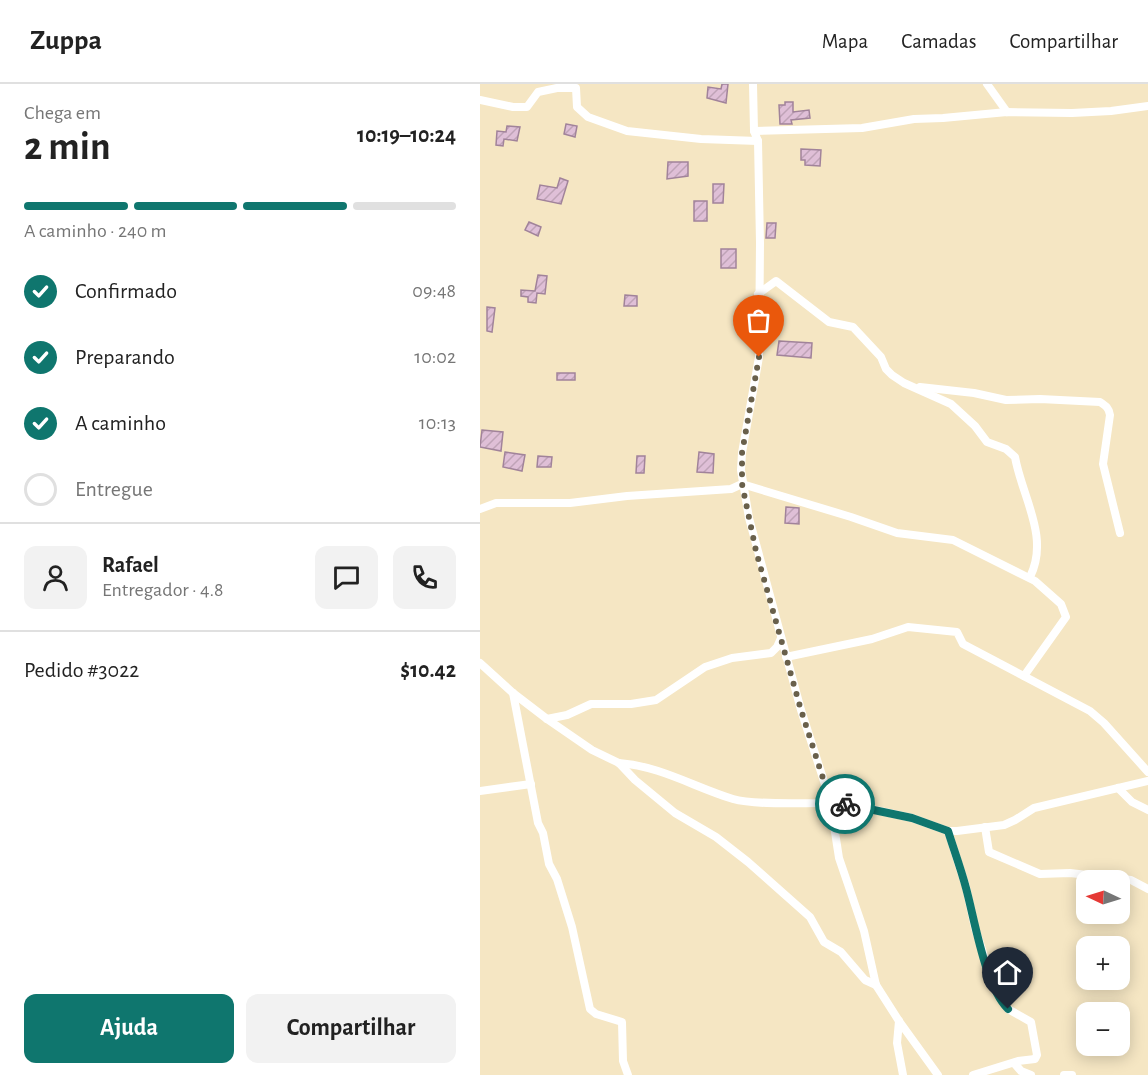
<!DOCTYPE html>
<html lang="pt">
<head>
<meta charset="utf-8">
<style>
  :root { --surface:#fff; --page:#f2f2f2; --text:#222; --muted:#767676; --line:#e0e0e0; --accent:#0f766e }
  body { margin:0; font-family:"Alegreya Sans",sans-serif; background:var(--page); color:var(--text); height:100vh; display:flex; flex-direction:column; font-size:22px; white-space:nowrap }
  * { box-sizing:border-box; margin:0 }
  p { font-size:20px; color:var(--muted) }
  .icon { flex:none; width:33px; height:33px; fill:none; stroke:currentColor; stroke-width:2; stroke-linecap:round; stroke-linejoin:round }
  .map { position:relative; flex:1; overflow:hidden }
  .side { display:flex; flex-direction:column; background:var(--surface); width:480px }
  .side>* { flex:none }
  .needle { width:39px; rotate:274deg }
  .tools { position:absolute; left:596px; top:786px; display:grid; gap:12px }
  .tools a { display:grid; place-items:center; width:54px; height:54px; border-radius:12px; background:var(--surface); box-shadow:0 3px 15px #0003; font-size:30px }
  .pin { position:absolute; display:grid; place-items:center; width:51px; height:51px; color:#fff; margin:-62px -26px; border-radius:50% 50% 50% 0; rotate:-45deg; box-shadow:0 0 6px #0007 }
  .pin .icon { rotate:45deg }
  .courier { position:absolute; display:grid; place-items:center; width:60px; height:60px; margin:-30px; border:4px solid #0f766e; border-radius:50%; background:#fff; color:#222; box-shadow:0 2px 8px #0007 }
  .head em { font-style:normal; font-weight:700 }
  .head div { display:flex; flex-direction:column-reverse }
  .head { display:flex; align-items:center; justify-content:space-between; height:102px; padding:0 24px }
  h1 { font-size:39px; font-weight:700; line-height:45px }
  .bar { display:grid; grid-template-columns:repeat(4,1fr); gap:9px 6px; align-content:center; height:72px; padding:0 24px }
  .bar i { height:8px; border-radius:4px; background:var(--line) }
  .bar .active { background:var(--accent) }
  .bar p { grid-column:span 4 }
  .line { display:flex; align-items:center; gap:15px; padding:0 24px; border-top:2px solid var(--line) }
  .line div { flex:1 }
  .round { display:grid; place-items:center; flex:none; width:63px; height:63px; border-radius:12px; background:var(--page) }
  ol { padding:0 24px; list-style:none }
  li { display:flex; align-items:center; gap:18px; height:66px }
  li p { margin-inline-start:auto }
  li .icon { padding:6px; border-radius:50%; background:var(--accent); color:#fff; stroke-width:4 }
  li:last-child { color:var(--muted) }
  li i { width:33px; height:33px; border:3px solid var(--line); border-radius:50% }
  .button { display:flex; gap:12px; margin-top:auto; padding:12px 24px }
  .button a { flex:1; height:69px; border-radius:12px; background:var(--accent); color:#fff; font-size:24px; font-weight:700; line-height:69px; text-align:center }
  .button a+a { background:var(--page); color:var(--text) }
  header { display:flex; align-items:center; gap:36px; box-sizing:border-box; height:84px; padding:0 30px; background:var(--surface); border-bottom:2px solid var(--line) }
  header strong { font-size:28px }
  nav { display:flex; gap:33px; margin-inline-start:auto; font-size:21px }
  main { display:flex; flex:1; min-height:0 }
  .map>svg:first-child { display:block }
  .building { fill:url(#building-hatch); stroke:#a1839a; stroke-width:1.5 }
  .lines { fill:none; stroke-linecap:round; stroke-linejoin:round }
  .minor { stroke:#fff; stroke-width:8 }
  .done { stroke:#69604b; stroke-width:6; stroke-dasharray:0 10.8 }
  .route { stroke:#0f766e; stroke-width:8 }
</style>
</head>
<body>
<header>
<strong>Zuppa</strong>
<nav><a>Mapa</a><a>Camadas</a><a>Compartilhar</a></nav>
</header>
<main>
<section class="side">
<div class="head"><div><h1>2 min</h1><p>Chega em</p></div><em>10:19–10:24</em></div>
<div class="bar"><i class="active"></i><i class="active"></i><i class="active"></i><i></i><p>A caminho · 240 m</p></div>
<ol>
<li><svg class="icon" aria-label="check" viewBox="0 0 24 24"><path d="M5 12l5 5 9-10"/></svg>Confirmado<p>09:48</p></li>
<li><svg class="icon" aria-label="check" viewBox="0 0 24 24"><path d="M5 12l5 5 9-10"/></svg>Preparando<p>10:02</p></li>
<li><svg class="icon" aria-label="check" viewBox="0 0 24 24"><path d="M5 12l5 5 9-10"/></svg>A caminho<p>10:13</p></li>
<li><i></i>Entregue</li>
</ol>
<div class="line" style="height:108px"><a class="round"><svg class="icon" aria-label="person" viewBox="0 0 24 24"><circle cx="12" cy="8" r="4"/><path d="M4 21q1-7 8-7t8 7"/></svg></a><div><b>Rafael</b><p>Entregador · 4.8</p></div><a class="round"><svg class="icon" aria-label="chat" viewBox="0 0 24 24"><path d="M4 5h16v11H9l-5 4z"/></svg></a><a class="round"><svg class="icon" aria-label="phone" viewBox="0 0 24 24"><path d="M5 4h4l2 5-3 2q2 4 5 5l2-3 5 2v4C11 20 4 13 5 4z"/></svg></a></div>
<div class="line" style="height:78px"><div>Pedido #3022</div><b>$10.42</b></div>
<div class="button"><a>Ajuda</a><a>Compartilhar</a></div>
</section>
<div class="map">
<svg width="668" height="991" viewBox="0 0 668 991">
  <defs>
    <pattern id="building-hatch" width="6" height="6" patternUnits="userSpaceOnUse" patternTransform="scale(1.5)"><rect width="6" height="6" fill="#dfbfd7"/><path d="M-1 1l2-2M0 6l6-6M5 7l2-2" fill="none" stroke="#bfa3b7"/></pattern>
  </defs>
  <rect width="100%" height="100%" fill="#f5e6c3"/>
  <g class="building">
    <polygon points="242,0 248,0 246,19 227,14 228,3 241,5"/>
    <polygon points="305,18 313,18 313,28 329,26 330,34 311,36 312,40 300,40 299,21 305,21"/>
    <polygon points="86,40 97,42 95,53 84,50"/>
    <polygon points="27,42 40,43 37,57 24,55 23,62 16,61 17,47 26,48"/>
    <polygon points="321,65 341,66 340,82 325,81 325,76 321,76"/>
    <polygon points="188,78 208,78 208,92 187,95"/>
    <polygon points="80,94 88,97 81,120 57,115 60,101 77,104"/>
    <polygon points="233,100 244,100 243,119 233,119"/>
    <rect x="214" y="117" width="13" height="20"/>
    <polygon points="49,138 61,143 58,152 45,146"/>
    <polygon points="287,139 296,139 295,154 286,154"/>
    <rect x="241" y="165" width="15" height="19"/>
    <polygon points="58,191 67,192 65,210 57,209 56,219 48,218 48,213 41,212 41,206 55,207"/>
    <polygon points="145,211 157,212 157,222 144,222"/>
    <polygon points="7,223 15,224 12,248 7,247"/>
    <polygon points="299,257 332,259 331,274 297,271"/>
    <rect x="77" y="289" width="18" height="7"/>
    <polygon points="2,346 23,348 21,367 0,363"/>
    <polygon points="25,368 45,371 42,387 23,383"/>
    <polygon points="219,368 234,370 233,389 217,388"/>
    <polygon points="58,372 72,373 71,383 57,383"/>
    <polygon points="157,372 165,372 164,389 156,389"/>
    <polygon points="306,423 319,424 319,440 305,439"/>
  </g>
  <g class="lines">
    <g class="minor">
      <polyline points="273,0 274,47 278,57 280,159 279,273 262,369 261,386 269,434 321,626 350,716 359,774 384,847 396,901 419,937 458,991"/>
      <polyline points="507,0 527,28"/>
      <polyline points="0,16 33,23 47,23 58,8 77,4 96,4 97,23 108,33 147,47 221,55 278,57"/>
      <polyline points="274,47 382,44 434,35 463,34 527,28 592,29 631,27 668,22"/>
      <path d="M278,210l18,-13 53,41 24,5 28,30 5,12 6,6 12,8 47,21 24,22 12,16 19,7 9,8c7,40 35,80 15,120"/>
      <path d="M440,303l54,6 32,7 34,-1 60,3c6,4 9,6 10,13l-7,49 17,69"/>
      <polyline points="0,425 16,419 90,419 147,412 251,405 262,400 371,433 417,449 473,456 555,497 581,520 586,533 544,592"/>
      <polyline points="306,573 392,555 428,543 477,548 483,560 610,627 624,639 668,688"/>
      <polyline points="0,579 33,609 67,635 112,666 139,679 155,696 195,729 236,753 268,778 330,833 344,858 361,868 385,896 396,901"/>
      <polyline points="33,609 58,739 63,749 69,780 77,795 92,843 110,925 116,930 142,938 143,977 148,991"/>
      <polyline points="67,635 87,631 111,620 151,620 176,616 225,583 252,574 291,569 297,563 301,554"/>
      <path d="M139,679c41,3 75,24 114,36 21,6 64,4 88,4l9,-3 82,18 36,13h9l47,-6 11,-5 19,-12 114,-27"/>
      <polyline points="638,704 652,718 668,726"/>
      <polyline points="0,707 51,700"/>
      <polyline points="505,743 509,768 560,790 590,789 651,796 668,805"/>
      <polyline points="468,747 486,803 495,844 515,906 528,925 551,938 557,971 555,975 538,977 493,991"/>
      <polyline points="419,937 417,959 423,991"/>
      <polyline points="534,979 541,987 551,991"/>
      <polyline points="584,991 592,991"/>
    </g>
  </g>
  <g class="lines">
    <polyline class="done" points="279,273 262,369 262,400 276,467 321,626 350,716 365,720"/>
    <path class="route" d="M365,720l67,14 36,13c6,19 13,38 18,57 9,33 19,98 42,121"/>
  </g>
</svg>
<div class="tools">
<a><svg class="needle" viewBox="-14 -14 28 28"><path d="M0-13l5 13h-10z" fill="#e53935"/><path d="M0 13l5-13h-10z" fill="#767676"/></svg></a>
<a>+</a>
<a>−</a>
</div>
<div class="pin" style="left:279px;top:273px;background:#ea580c"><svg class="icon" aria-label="bag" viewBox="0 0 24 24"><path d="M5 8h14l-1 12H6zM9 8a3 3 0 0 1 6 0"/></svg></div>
<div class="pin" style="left:528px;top:925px;background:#1f2937"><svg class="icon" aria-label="home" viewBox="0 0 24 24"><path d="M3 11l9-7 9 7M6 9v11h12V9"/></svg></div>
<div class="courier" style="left:365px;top:720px"><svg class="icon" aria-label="bike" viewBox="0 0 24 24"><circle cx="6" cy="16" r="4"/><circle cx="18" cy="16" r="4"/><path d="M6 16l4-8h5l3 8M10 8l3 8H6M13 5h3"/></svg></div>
</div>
</main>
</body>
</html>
